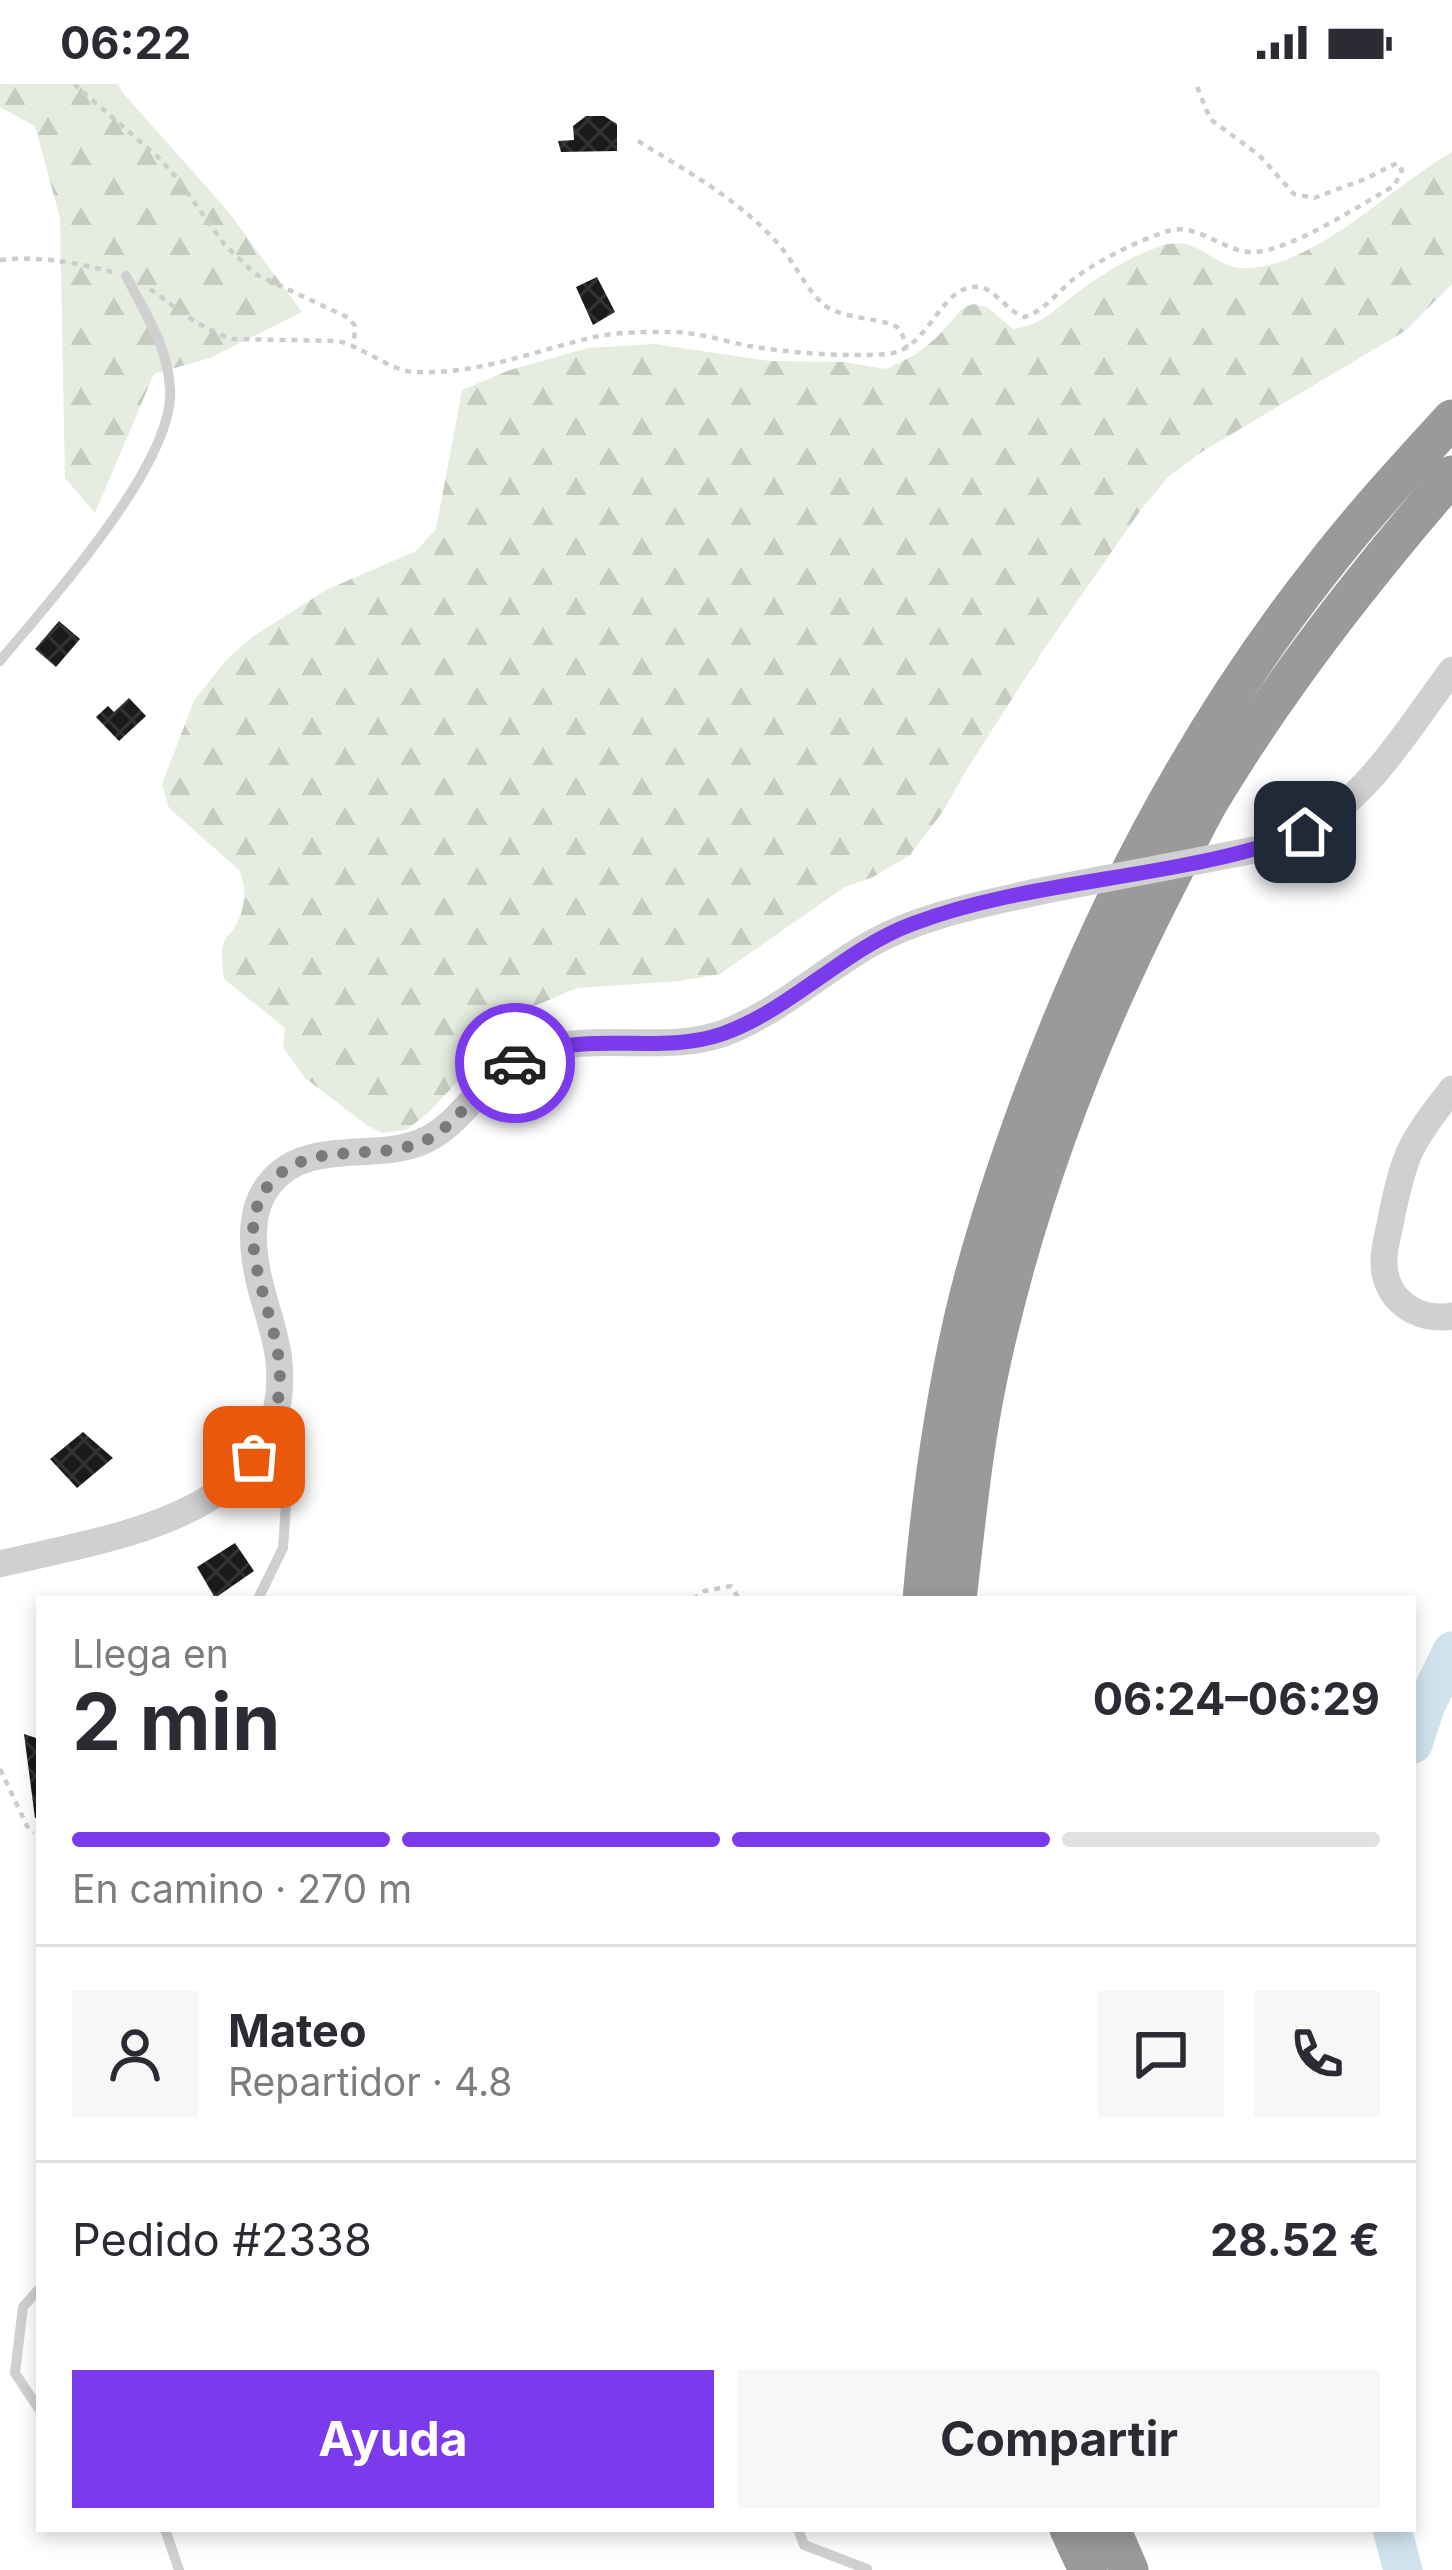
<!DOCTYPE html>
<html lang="es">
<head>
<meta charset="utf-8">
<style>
  :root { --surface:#fff; --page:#f7f7f7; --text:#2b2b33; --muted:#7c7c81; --line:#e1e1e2; --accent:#7c3aed }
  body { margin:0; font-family:Inter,sans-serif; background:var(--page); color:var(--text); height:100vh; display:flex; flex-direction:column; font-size:45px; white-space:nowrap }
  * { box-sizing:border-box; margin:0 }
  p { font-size:39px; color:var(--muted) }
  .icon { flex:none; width:66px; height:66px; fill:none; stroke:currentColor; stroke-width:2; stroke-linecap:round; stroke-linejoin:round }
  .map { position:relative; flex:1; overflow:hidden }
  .drawer { position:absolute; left:36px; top:1512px; width:1380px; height:936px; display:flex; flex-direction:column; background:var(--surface); border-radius:0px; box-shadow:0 6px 18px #0003 }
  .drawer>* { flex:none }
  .pin { position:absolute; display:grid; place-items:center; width:102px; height:102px; color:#fff; margin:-51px; border-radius:24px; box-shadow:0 6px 18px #0006 }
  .courier { position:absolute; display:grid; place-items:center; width:120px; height:120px; margin:-60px; border:9px solid #7c3aed; border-radius:50%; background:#fff; color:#222; box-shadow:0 3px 15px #0007 }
  .overview em { font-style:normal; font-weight:700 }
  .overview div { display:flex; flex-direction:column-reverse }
  .overview { display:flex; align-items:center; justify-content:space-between; height:204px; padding:0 36px }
  h1 { font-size:78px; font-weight:700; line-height:90px }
  .bar { display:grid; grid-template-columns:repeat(4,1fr); gap:18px 12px; align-content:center; height:144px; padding:0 36px }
  .bar i { height:15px; border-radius:9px; background:var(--line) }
  .bar .selected { background:var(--accent) }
  .bar p { grid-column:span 4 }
  .line { display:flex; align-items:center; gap:30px; padding:0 36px; border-top:3px solid var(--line) }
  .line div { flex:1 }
  .round { display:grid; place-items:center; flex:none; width:126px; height:126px; border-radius:0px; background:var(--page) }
  .action { display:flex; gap:24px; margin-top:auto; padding:24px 36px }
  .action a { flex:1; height:138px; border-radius:0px; background:var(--accent); color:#fff; font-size:48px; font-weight:700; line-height:138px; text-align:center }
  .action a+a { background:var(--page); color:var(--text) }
  .status { display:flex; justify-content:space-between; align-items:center; height:84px; padding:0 60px; background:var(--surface); direction:ltr }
  .status svg { height:33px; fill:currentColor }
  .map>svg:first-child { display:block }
  .forest { fill:url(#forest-firs) }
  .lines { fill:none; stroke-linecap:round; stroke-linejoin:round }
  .river { stroke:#cfe2ee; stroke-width:39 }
  .building { fill:url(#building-cross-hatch) }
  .path { stroke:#cdcdcd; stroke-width:4.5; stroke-dasharray:6 6; stroke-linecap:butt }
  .service { stroke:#d0d0d0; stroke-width:10 }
  .tertiary { stroke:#d0d0d0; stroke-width:27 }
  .motorway { stroke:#9a9a9a; stroke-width:39 }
  .tertiary-bridge { stroke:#d0d0d0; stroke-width:27 }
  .done { stroke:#7a7a7a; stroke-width:12; stroke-dasharray:0 21.6 }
  .route { stroke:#7c3aed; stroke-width:15 }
</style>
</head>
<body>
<div class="status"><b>06:22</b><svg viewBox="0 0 49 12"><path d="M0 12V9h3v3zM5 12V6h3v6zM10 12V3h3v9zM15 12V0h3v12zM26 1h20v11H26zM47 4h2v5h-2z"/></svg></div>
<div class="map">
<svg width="1452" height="2486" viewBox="0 0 1452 2486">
  <defs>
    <pattern id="forest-firs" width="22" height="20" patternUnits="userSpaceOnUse" patternTransform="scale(3)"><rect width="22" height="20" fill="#e6ecdf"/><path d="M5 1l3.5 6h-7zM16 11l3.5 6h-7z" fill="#c6cbc0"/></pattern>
    <pattern id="building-cross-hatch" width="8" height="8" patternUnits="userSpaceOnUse" patternTransform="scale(3)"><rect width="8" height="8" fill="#1a1a1a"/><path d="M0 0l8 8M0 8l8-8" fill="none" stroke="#333"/></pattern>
  </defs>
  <rect width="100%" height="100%" fill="#fff"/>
  <g class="forest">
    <polygon points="0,0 118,0 122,8 227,126 302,228 210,274 154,290 95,429 65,394 60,134 35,42 0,23"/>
    <path d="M1452,68v132l-47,47 -202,120 -35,26 -28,34 -98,141 -75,117 -23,41 -34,45 -37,22 -30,11 -123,86 -40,7 -103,7 -54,23 -32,30 -14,20 -49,52 -22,17 -23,3 -15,-7 -63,-48 -22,-31 2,-19 -61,-49c-1,-13 -5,-29 2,-41 2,-3 5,-5 7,-8 12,-18 15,-41 6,-60l-70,-62 -7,-24 32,-83 32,-41 26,-23 74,-47 90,-39 20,-22 26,-139 48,-20 78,-22 67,-4 114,17 76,1 41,7 29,-14 21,-17 27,-30 10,-4 14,3 26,22c29,-4 41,-19 64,-36 24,-18 52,-36 81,-46 45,-16 51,25 94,21 68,-6 143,-84 200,-116z"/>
  </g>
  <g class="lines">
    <g class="river">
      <polyline points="1413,1660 1426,1621 1452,1567"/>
      <polyline points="1392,2445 1403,2486"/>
    </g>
  </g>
  <g class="building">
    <polygon points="586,32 604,32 617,40 617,67 561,68 558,57 574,56 573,42"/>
    <polygon points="597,193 615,228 593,241 576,203"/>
    <polygon points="59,537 80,555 56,583 35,565"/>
    <polygon points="129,614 146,632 119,657 96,633 108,622 114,628"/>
    <polygon points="83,1348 113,1374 77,1404 50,1375"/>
    <polygon points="235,1459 254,1487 215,1514 197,1483"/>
    <polygon points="24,1650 39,1655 39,1733 35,1734"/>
  </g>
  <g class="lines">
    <g class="path">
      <polyline points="74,0 159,74 177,94 224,160 255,190 349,234 355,242 354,260"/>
      <path d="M638,57c50,31 102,59 141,104 16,18 27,44 44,59 19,17 68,13 77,26 2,2 6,16 7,18"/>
      <path d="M0,176c40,-4 74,2 112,12"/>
      <path d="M150,205c27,19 50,40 82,50l106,2c25,6 53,30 76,31 63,3 120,-21 180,-35 23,-5 50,-5 73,-5 27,-1 56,9 82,14 44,7 93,11 138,8 43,-3 53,-72 93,-67 14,2 27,24 44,30 21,-6 34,-26 51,-39 25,-19 61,-36 90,-46 31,-12 57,20 87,20 37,0 108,-47 142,-66l8,-16 -5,-7 -32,16 -51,19 -20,-4 -35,-39 -49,-36 -14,-35"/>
      <polyline points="693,1515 704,1507 731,1502 739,1515"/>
      <polyline points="0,1685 27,1742 34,1749"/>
    </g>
    <g class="service">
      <path d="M0,577c48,-59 176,-198 170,-273 -2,-41 -26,-77 -44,-112"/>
      <polyline points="258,1515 283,1464 290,1363 280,1336"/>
      <polyline points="39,2205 23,2223 15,2289 39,2325"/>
      <polyline points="165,2445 179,2486"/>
      <polyline points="798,2445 804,2461 867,2485"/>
    </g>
    <g class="tertiary">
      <path d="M1265,764c14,-6 30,-10 43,-18 63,-36 102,-104 144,-160"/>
      <path d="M1452,1005c-15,20 -31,39 -42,62 -9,20 -13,41 -18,63 -2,15 -8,31 -8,46 -1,39 32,62 68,56"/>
      <path d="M0,1480c109,-27 293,-47 279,-202 -2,-23 -11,-48 -17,-70 -9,-33 -16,-77 6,-106 35,-49 105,-24 153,-44 28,-11 48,-39 68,-60 12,-12 30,-22 46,-29 59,-23 129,2 189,-20 55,-21 97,-61 148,-90 51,-28 108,-38 164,-51"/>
    </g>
    <g class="motorway">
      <path d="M922,1515c8,-94 20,-187 41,-279 17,-74 41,-146 67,-217 70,-190 165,-373 291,-533 41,-53 86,-102 131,-151"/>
      <path d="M957,1515c9,-75 16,-152 32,-226 36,-170 98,-333 177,-487 16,-30 29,-61 46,-89 70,-116 152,-220 240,-322"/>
      <polyline points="1069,2445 1088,2486"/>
      <polyline points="1111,2445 1129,2486"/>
    </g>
    <polyline class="tertiary-bridge" points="1036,808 1265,764"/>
  </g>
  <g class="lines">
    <path class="done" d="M254,1373c19,-29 29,-59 25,-95 -5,-56 -54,-137 -3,-185 39,-35 95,-17 141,-33 33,-11 51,-44 76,-66 6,-6 15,-10 22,-15"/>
    <path class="route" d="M515,979c14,-7 28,-14 43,-16 54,-10 112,5 164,-13 70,-25 121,-84 190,-110 124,-47 270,-44 393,-92"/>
  </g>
</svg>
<div class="pin" style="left:254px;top:1373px;background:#ea580c"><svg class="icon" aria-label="bag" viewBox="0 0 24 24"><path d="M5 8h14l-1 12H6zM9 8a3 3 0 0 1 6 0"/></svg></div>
<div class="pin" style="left:1305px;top:748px;background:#1f2937"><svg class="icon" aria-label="home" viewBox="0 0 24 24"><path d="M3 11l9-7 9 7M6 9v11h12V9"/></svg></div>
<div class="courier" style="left:515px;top:979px"><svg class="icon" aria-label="car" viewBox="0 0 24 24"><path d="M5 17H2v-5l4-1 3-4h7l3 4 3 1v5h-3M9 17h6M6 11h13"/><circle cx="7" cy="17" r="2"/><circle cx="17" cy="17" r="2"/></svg></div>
<section class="drawer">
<div class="overview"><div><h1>2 min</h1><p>Llega en</p></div><em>06:24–06:29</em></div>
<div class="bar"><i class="selected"></i><i class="selected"></i><i class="selected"></i><i></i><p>En camino · 270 m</p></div>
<div class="line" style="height:216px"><a class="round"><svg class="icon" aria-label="person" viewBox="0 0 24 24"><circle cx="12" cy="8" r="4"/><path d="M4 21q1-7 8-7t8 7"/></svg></a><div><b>Mateo</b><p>Repartidor · 4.8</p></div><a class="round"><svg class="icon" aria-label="chat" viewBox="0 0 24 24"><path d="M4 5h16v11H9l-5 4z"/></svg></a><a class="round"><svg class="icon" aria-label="phone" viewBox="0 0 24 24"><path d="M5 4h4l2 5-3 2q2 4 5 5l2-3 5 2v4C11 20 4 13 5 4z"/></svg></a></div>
<div class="line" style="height:156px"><div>Pedido #2338</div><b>28.52 €</b></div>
<div class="action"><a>Ayuda</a><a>Compartir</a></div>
</section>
</div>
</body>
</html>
